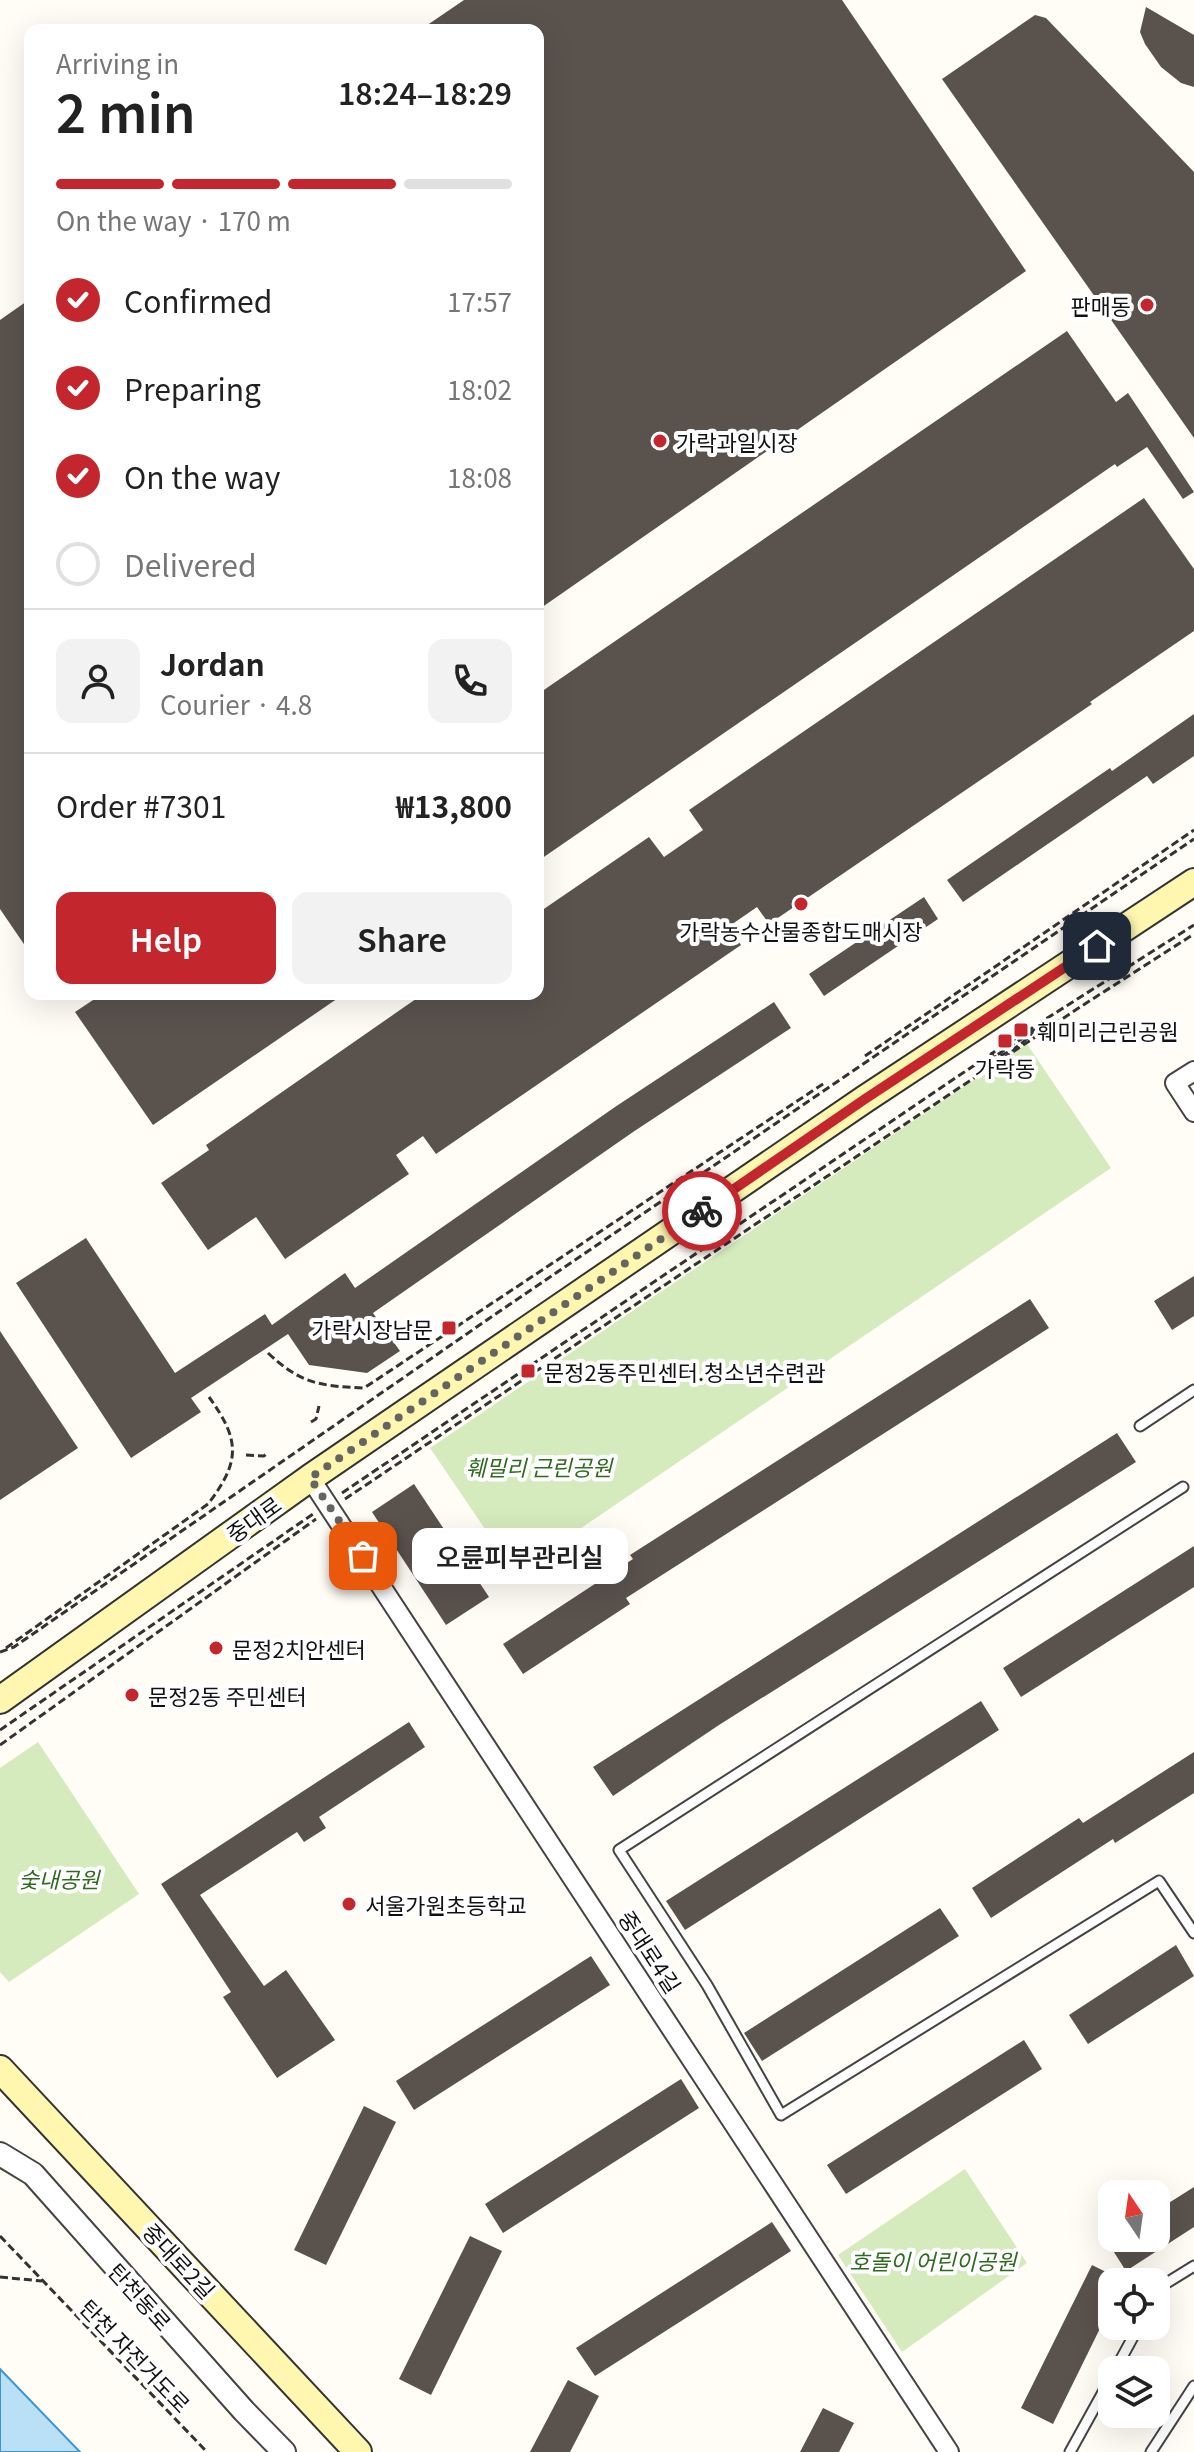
<!DOCTYPE html>
<html lang="en">
<head>
<meta charset="utf-8">
<style>
  :root { --surface:#fff; --page:#f2f2f2; --text:#222; --muted:#767676; --line:#e0e0e0; --accent:#c4262e }
  body { margin:0; font-family:Georgia,"Noto Sans KR",serif; background:var(--page); color:var(--text); height:100vh; display:flex; flex-direction:column; font-size:30px; white-space:nowrap }
  * { box-sizing:border-box; margin:0 }
  p { font-size:26px; color:var(--muted) }
  .icon { flex:none; width:44px; height:44px; fill:none; stroke:currentColor; stroke-width:2; stroke-linecap:round; stroke-linejoin:round }
  .map { position:relative; flex:1; overflow:hidden }
  .drawer { position:absolute; left:24px; top:24px; width:520px; height:976px; display:flex; flex-direction:column; background:var(--surface); border-radius:16px; box-shadow:0 8px 32px #0002 }
  .drawer>* { flex:none }
  .needle { width:52px; rotate:347deg }
  .buttons { position:absolute; left:1098px; top:2180px; display:grid; gap:16px }
  .buttons a { display:grid; place-items:center; width:72px; height:72px; border-radius:16px; background:var(--surface); box-shadow:0 8px 32px #0002; font-size:40px }
  .pin { position:absolute; display:grid; place-items:center; width:68px; height:68px; color:#fff; margin:-34px; border-radius:16px; box-shadow:0 4px 12px #0006 }
  .courier { position:absolute; display:grid; place-items:center; width:80px; height:80px; margin:-40px; border:6px solid #c4262e; border-radius:50%; background:#fff; color:#222; box-shadow:0 2px 10px #0007 }
  .bubble { position:absolute; height:56px; border-radius:16px; background:var(--surface); box-shadow:0 8px 32px #0002; font-size:26px; font-weight:600; line-height:56px; text-align:center }
  .overview em { font-style:normal; font-weight:600 }
  .overview div { display:flex; flex-direction:column-reverse }
  .overview { display:flex; align-items:center; justify-content:space-between; height:136px; padding:0 32px }
  h1 { font-size:52px; font-weight:600; line-height:60px }
  .bar { display:grid; grid-template-columns:repeat(4,1fr); gap:12px 8px; align-content:center; height:96px; padding:0 32px }
  .bar i { height:10px; border-radius:6px; background:var(--line) }
  .bar .current { background:var(--accent) }
  .bar p { grid-column:span 4 }
  .line { display:flex; align-items:center; gap:20px; padding:0 32px; border-top:2px solid var(--line) }
  .line div { flex:1 }
  .round { display:grid; place-items:center; flex:none; width:84px; height:84px; border-radius:16px; background:var(--page) }
  ol { padding:0 32px; list-style:none }
  li { display:flex; align-items:center; gap:24px; height:88px }
  li p { margin-inline-start:auto }
  li .icon { padding:8px; border-radius:50%; background:var(--accent); color:#fff; stroke-width:4 }
  li:last-child { color:var(--muted) }
  li i { width:44px; height:44px; border:4px solid var(--line); border-radius:50% }
  .action { display:flex; gap:16px; margin-top:auto; padding:16px 32px }
  .action a { flex:1; height:92px; border-radius:16px; background:var(--accent); color:#fff; font-size:32px; font-weight:600; line-height:92px; text-align:center }
  .action a+a { background:var(--page); color:var(--text) }
  .map>svg:first-child { display:block }
  .green { fill:#d5ebbd }
  .water { fill:#b9e0f7; stroke:#3f96cf; stroke-width:2 }
  .building { fill:#5a524d }
  .lines { fill:none; stroke-linecap:round; stroke-linejoin:round }
  .service-casing { stroke:#444; stroke-width:13 }
  .minor-casing { stroke:#444; stroke-width:22 }
  .tertiary-casing { stroke:#444; stroke-width:26 }
  .secondary-casing { stroke:#333; stroke-width:30 }
  .path { stroke:#333; stroke-width:3; stroke-dasharray:8 4; stroke-linecap:butt }
  .service { stroke:#fff; stroke-width:9 }
  .minor { stroke:#fff; stroke-width:18 }
  .tertiary { stroke:#fff; stroke-width:22 }
  .secondary { stroke:#fff6b0; stroke-width:26 }
  .done { stroke:#646461; stroke-width:8; stroke-dasharray:0 14.4 }
  .route { stroke:#c4262e; stroke-width:10 }
  .poi-dot { fill:#c4262e; stroke:#fff; stroke-width:3 }
  .labels { text-anchor:middle; dominant-baseline:central; stroke-width:8; stroke-linejoin:round; paint-order:stroke }
  .poi-label { font-size:22px; fill:#111; stroke:#fff; text-anchor:start }
  .park-label { font-size:22px; font-style:italic; fill:#2f6b1f; stroke:#fff }
  .street-label { font-size:22px; fill:#111; stroke:#fff }
</style>
</head>
<body>
<div class="map">
<svg width="1194" height="2452" viewBox="0 0 1194 2452">
  <rect width="100%" height="100%" fill="#fffdf5"/>
  <g class="green">
    <polygon points="1027,1044 1111,1168 515,1573 430,1448"/>
    <polygon points="38,1742 139,1894 9,1982 0,1972 0,1768"/>
    <polygon points="965,2169 1027,2263 902,2352 838,2255"/>
  </g>
  <polygon class="water" points="0,2369 80,2452 0,2452"/>
  <g class="building">
    <polygon points="464,0 842,0 1026,271 538,610 538,30 420,30"/>
    <polygon points="1146,7 1194,35 1194,87 1181,83 1161,67 1145,44 1140,32"/>
    <polygon points="1035,15 1046,18 1194,172 1194,438 942,79"/>
    <polygon points="30,299 30,953 0,909 0,320"/>
    <polygon points="1067,331 1116,402 1128,393 1194,492 1183,499 1147,447 1117,467 1115,464 538,861 538,694"/>
    <polygon points="1144,498 1194,569 1194,631 1090,702 1092,704 769,924 757,907 728,927 741,945 436,1154 423,1136 396,1155 409,1174 285,1259 256,1217 208,1250 161,1183 209,1150 206,1145 423,994 538,994 538,913 649,837 664,857 703,830 689,810"/>
    <polygon points="1194,714 1194,756 1153,784 1147,776 963,902 947,880 1110,768 1112,771"/>
    <polygon points="924,897 938,919 824,996 809,974"/>
    <polygon points="102,994 344,994 153,1125 75,1012"/>
    <polygon points="774,1002 791,1028 633,1132 373,1313 400,1351 367,1373 309,1365 288,1334 191,1398 201,1412 131,1458 16,1283 86,1238 175,1373 265,1314 272,1325 345,1273 355,1288 615,1107"/>
    <polygon points="1194,1276 1194,1316 1172,1330 1154,1301"/>
    <polygon points="1030,1299 1049,1328 626,1598 630,1604 523,1674 503,1644 633,1559 630,1555"/>
    <polygon points="0,1331 78,1448 0,1500"/>
    <polygon points="1117,1433 1136,1462 719,1725 613,1796 593,1767"/>
    <polygon points="414,1484 489,1597 446,1625 372,1512"/>
    <polygon points="1194,1546 1194,1587 1021,1697 1003,1668"/>
    <polygon points="981,1701 999,1730 685,1930 666,1901"/>
    <polygon points="409,1722 425,1747 319,1817 326,1828 304,1842 297,1832 200,1895 264,1986 286,1970 335,2040 277,2078 223,1997 231,1992 161,1884"/>
    <polygon points="1194,1752 1194,1793 1115,1843 1113,1839 991,1918 972,1888 1079,1818 1083,1823"/>
    <polygon points="940,1908 959,1936 762,2061 744,2033"/>
    <polygon points="1176,1945 1194,1976 1088,2044 1069,2015"/>
    <polygon points="591,1956 610,1985 414,2110 396,2081"/>
    <polygon points="1024,2040 1042,2069 846,2194 827,2165"/>
    <polygon points="681,2079 699,2108 503,2233 485,2204"/>
    <polygon points="364,2106 396,2122 326,2265 294,2250"/>
    <polygon points="1194,2187 1194,2227 1126,2271 1105,2238 1156,2238 1156,2211"/>
    <polygon points="772,2222 791,2251 595,2376 576,2348"/>
    <polygon points="470,2236 502,2251 431,2395 399,2379"/>
    <polygon points="1092,2265 1112,2275 1112,2304 1053,2424 1021,2408"/>
    <polygon points="568,2380 599,2396 570,2452 530,2452"/>
    <polygon points="823,2408 854,2423 839,2452 800,2452"/>
  </g>
  <g class="lines">
    <g class="service-casing">
      <g id="service">
        <polyline points="1140,1426 1194,1390"/>
        <polyline points="1183,1487 619,1850 707,1985 781,2115 1159,1881 1194,1933"/>
        <polyline points="1156,2296 1160,2287 1194,2266"/>
        <polyline points="1115,2370 1139,2326"/>
        <polyline points="1070,2452 1112,2376"/>
        <polyline points="1151,2452 1194,2386"/>
      </g>
    </g>
    <g class="minor-casing">
      <g id="minor">
        <polyline points="1194,1071 1175,1083 1194,1112"/>
        <polyline points="310,1478 949,2452"/>
      </g>
    </g>
    <g class="tertiary-casing">
      <polyline id="tertiary" points="0,2154 33,2174 244,2411 284,2452"/>
    </g>
    <g class="secondary-casing">
      <g id="secondary">
        <polyline points="0,1700 310,1478 865,1099 1194,882"/>
        <polyline points="0,2069 358,2452"/>
      </g>
    </g>
    <g class="path">
      <polygon points="1032,1028 1029,1034 997,1055 991,1054"/>
      <polyline points="865,1056 1194,830"/>
      <path d="M268,1353c33,31 52,33 96,35l462,-306"/>
      <polyline points="311,1422 316,1419 319,1406"/>
      <polyline points="246,1455 264,1456 268,1452"/>
      <path d="M342,1493l643,-435c21,0 43,-16 53,-34l156,-99"/>
      <polyline points="345,1499 1077,1009 1194,934"/>
      <path d="M6,1648l202,-144c33,-43 32,-64 1,-107"/>
      <polyline points="0,1652 14,1647 497,1313 1194,839"/>
      <polyline points="0,1730 313,1514"/>
      <polyline points="0,1745 316,1519"/>
      <polyline points="0,2236 207,2452"/>
      <polyline points="0,2277 42,2281"/>
    </g>
    <use href="#service" class="service"/>
    <use href="#minor" class="minor"/>
    <use href="#tertiary" class="tertiary"/>
    <use href="#secondary" class="secondary"/>
  </g>
  <g class="lines">
    <polyline class="done" points="363,1556 310,1478 702,1211"/>
    <polyline class="route" points="702,1211 865,1099 1097,946"/>
  </g>
  <g class="poi-dot">
    <circle cx="1147" cy="305" r="8"/>
    <circle cx="660" cy="441" r="8"/>
    <circle cx="801" cy="904" r="8"/>
    <rect x="1013" y="1022" width="16" height="16" rx="4"/>
    <rect x="997" y="1033" width="16" height="16" rx="4"/>
    <rect x="441" y="1320" width="16" height="16" rx="4"/>
    <rect x="520" y="1363" width="16" height="16" rx="4"/>
    <circle cx="216" cy="1648" r="8"/>
    <circle cx="132" cy="1695" r="8"/>
    <circle cx="349" cy="1904" r="8"/>
  </g>
  <g class="labels">
    <g class="poi-label">
      <text x="1131" y="305" text-anchor="end">판매동</text>
      <text x="676" y="441">가락과일시장</text>
      <text x="801" y="930" text-anchor="middle">가락농수산물종합도매시장</text>
      <text x="1037" y="1030">훼미리근린공원</text>
      <text x="1005" y="1067" text-anchor="middle">가락동</text>
      <text x="433" y="1328" text-anchor="end">가락시장남문</text>
      <text x="544" y="1371">문정2동주민센터.청소년수련관</text>
      <text x="232" y="1648">문정2치안센터</text>
      <text x="148" y="1695">문정2동 주민센터</text>
      <text x="365" y="1904">서울가원초등학교</text>
    </g>
    <g class="park-label">
      <text x="539" y="1466">훼밀리 근린공원</text>
      <text x="59" y="1878">숯내공원</text>
      <text x="933" y="2260">호돌이 어린이공원</text>
    </g>
    <g class="street-label">
      <text transform="translate(253 1518) rotate(-36)">중대로</text>
      <text transform="translate(651 1951) rotate(57)">중대로4길</text>
      <text transform="translate(180 2260) rotate(47)">중대로2길</text>
      <text transform="translate(141 2296) rotate(48)">탄천동로</text>
      <text transform="translate(136 2355) rotate(46)">탄천 자전거도로</text>
    </g>
  </g>
</svg>
<div class="buttons">
<a><svg class="needle" viewBox="-14 -14 28 28"><path d="M0-13l5 13h-10z" fill="#e53935"/><path d="M0 13l5-13h-10z" fill="#767676"/></svg></a>
<a><svg class="icon" aria-label="locate" viewBox="0 0 24 24"><circle cx="12" cy="12" r="6"/><path d="M12 2v4M12 18v4M2 12h4M18 12h4"/></svg></a>
<a><svg class="icon" aria-label="layers" viewBox="0 0 24 24"><path d="M12 4l9 5-9 5-9-5zM3 14l9 5 9-5"/></svg></a>
</div>
<div class="pin" style="left:363px;top:1556px;background:#ea580c"><svg class="icon" aria-label="bag" viewBox="0 0 24 24"><path d="M5 8h14l-1 12H6zM9 8a3 3 0 0 1 6 0"/></svg></div>
<div class="pin" style="left:1097px;top:946px;background:#1f2937"><svg class="icon" aria-label="home" viewBox="0 0 24 24"><path d="M3 11l9-7 9 7M6 9v11h12V9"/></svg></div>
<div class="courier" style="left:702px;top:1211px"><svg class="icon" aria-label="bike" viewBox="0 0 24 24"><circle cx="6" cy="16" r="4"/><circle cx="18" cy="16" r="4"/><path d="M6 16l4-8h5l3 8M10 8l3 8H6M13 5h3"/></svg></div>
<div class="bubble" style="left:412px;top:1528px;width:216px">오륜피부관리실</div>
<section class="drawer">
<div class="overview"><div><h1>2 min</h1><p>Arriving in</p></div><em>18:24–18:29</em></div>
<div class="bar"><i class="current"></i><i class="current"></i><i class="current"></i><i></i><p>On the way · 170 m</p></div>
<ol>
<li><svg class="icon" aria-label="check" viewBox="0 0 24 24"><path d="M5 12l5 5 9-10"/></svg>Confirmed<p>17:57</p></li>
<li><svg class="icon" aria-label="check" viewBox="0 0 24 24"><path d="M5 12l5 5 9-10"/></svg>Preparing<p>18:02</p></li>
<li><svg class="icon" aria-label="check" viewBox="0 0 24 24"><path d="M5 12l5 5 9-10"/></svg>On the way<p>18:08</p></li>
<li><i></i>Delivered</li>
</ol>
<div class="line" style="height:144px"><a class="round"><svg class="icon" aria-label="person" viewBox="0 0 24 24"><circle cx="12" cy="8" r="4"/><path d="M4 21q1-7 8-7t8 7"/></svg></a><div><b>Jordan</b><p>Courier · 4.8</p></div><a class="round"><svg class="icon" aria-label="phone" viewBox="0 0 24 24"><path d="M5 4h4l2 5-3 2q2 4 5 5l2-3 5 2v4C11 20 4 13 5 4z"/></svg></a></div>
<div class="line" style="height:104px"><div>Order #7301</div><b>₩13,800</b></div>
<div class="action"><a>Help</a><a>Share</a></div>
</section>
</div>
</body>
</html>
